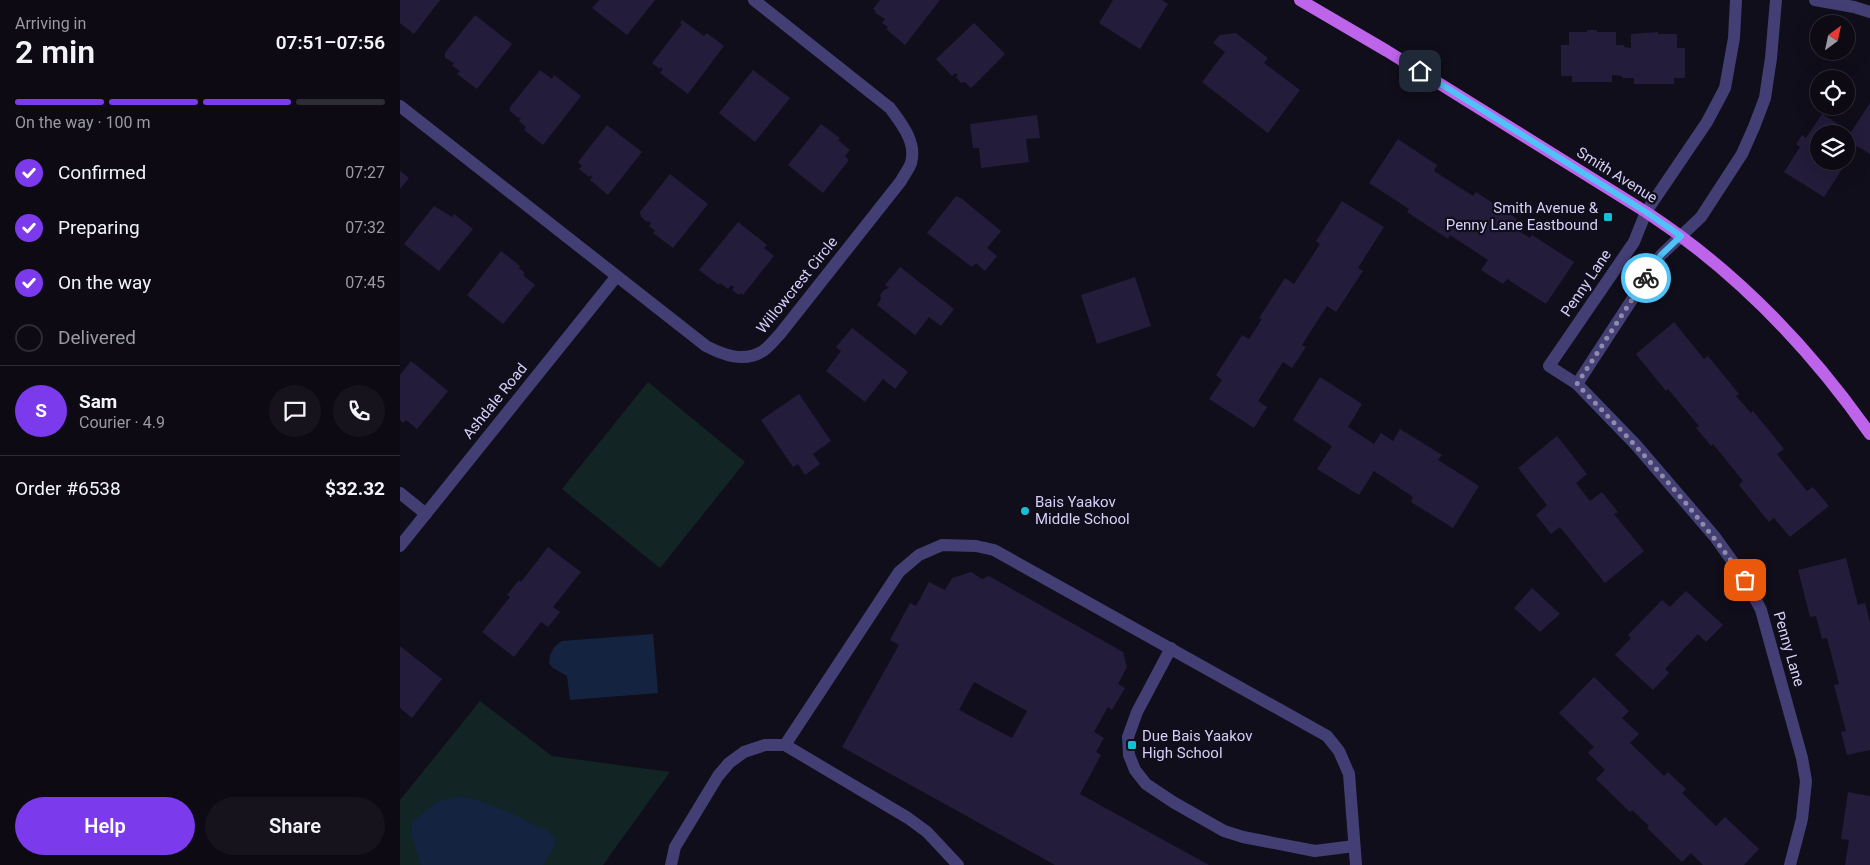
<!DOCTYPE html>
<html lang="en">
<head>
<meta charset="utf-8">
<style>
  :root { --surface:#0d0a14; --page:#16131d; --text:#f1f3f6; --muted:#9a9aa0; --line:#2d2b34; --accent:#7c3aed }
  body { margin:0; font-family:Roboto,sans-serif; background:var(--page); color:var(--text); height:100vh; display:flex; flex-direction:column; font-size:19px; white-space:nowrap }
  * { box-sizing:border-box; margin:0 }
  p { font-size:16px; color:var(--muted) }
  .icon { flex:none; width:28px; height:28px; fill:none; stroke:currentColor; stroke-width:2; stroke-linecap:round; stroke-linejoin:round }
  .map { position:relative; flex:1; overflow:hidden }
  .sheet { display:flex; flex-direction:column; background:var(--surface); width:400px }
  .sheet>* { flex:none }
  .needle { width:32px; rotate:33deg }
  .buttons { position:absolute; left:1410px; top:15px; display:grid; gap:10px }
  .buttons a { display:grid; place-items:center; width:45px; height:45px; border-radius:50%; background:var(--surface); box-shadow:0 5px 20px #0002,0 0 0 1px var(--line); font-size:25px }
  .pin { position:absolute; display:grid; place-items:center; width:42px; height:42px; color:#fff; margin:-21px; border-radius:10px; box-shadow:0 2px 8px #0006 }
  .courier { position:absolute; display:grid; place-items:center; width:50px; height:50px; margin:-25px; border:4px solid #4fc3f7; border-radius:50%; background:#fff; color:#222; box-shadow:0 1px 6px #0007 }
  .headline em { font-style:normal; font-weight:600 }
  .headline div { display:flex; flex-direction:column-reverse }
  .headline { display:flex; align-items:center; justify-content:space-between; height:85px; padding:0 15px }
  h1 { font-size:32px; font-weight:600; line-height:38px }
  .bar { display:grid; grid-template-columns:repeat(4,1fr); gap:8px 5px; align-content:center; height:60px; padding:0 15px }
  .bar i { height:6px; border-radius:4px; background:var(--line) }
  .bar .selected { background:var(--accent) }
  .bar p { grid-column:span 4 }
  .line { display:flex; align-items:center; gap:12px; padding:0 15px; border-top:1px solid var(--line) }
  .line div { flex:1 }
  .round { display:grid; place-items:center; flex:none; width:52px; height:52px; border-radius:26px; background:var(--page) }
  ol { padding:0 15px; list-style:none }
  li { display:flex; align-items:center; gap:15px; height:55px }
  li p { margin-inline-start:auto }
  li .icon { padding:5px; border-radius:50%; background:var(--accent); color:#fff; stroke-width:4 }
  li:last-child { color:var(--muted) }
  li i { width:28px; height:28px; border:2px solid var(--line); border-radius:50% }
  .primary-button { display:flex; gap:10px; margin-top:auto; padding:10px 15px }
  .primary-button a { flex:1; height:58px; border-radius:30px; background:var(--accent); color:#fff; font-size:20px; font-weight:600; line-height:58px; text-align:center }
  .primary-button a+a { background:var(--page); color:var(--text) }
  main { display:flex; flex:1; min-height:0 }
  .map>svg:first-child { display:block }
  .green { fill:#122424 }
  .water { fill:#14233f }
  .building { fill:#231c3a; fill-rule:evenodd }
  .lines { fill:none; stroke-linecap:round; stroke-linejoin:round }
  .minor { stroke:#433f74; stroke-width:12 }
  .major { stroke:#bd64ea; stroke-width:12 }
  .done { stroke:#908bab; stroke-width:5; stroke-dasharray:0 9 }
  .route { stroke:#4fc3f7; stroke-width:6 }
  .poi-dot { fill:#1dbcd6; stroke:#110e1b; stroke-width:2 }
  .labels { text-anchor:middle; dominant-baseline:central; stroke-width:4.5; stroke-linejoin:round; paint-order:stroke }
  .street-label { font-size:15px; fill:#d5cff8; stroke:#110e1b }
  .poi-label { font-size:15px; fill:#d5cff8; stroke:#110e1b; text-anchor:start }
</style>
</head>
<body>
<main>
<section class="sheet">
<div class="headline"><div><h1>2 min</h1><p>Arriving in</p></div><em>07:51–07:56</em></div>
<div class="bar"><i class="selected"></i><i class="selected"></i><i class="selected"></i><i></i><p>On the way · 100 m</p></div>
<ol>
<li><svg class="icon" aria-label="check" viewBox="0 0 24 24"><path d="M5 12l5 5 9-10"/></svg>Confirmed<p>07:27</p></li>
<li><svg class="icon" aria-label="check" viewBox="0 0 24 24"><path d="M5 12l5 5 9-10"/></svg>Preparing<p>07:32</p></li>
<li><svg class="icon" aria-label="check" viewBox="0 0 24 24"><path d="M5 12l5 5 9-10"/></svg>On the way<p>07:45</p></li>
<li><i></i>Delivered</li>
</ol>
<div class="line" style="height:90px"><b class="round" style="background:var(--accent);color:#fff">S</b><div><b>Sam</b><p>Courier · 4.9</p></div><a class="round"><svg class="icon" aria-label="chat" viewBox="0 0 24 24"><path d="M4 5h16v11H9l-5 4z"/></svg></a><a class="round"><svg class="icon" aria-label="phone" viewBox="0 0 24 24"><path d="M5 4h4l2 5-3 2q2 4 5 5l2-3 5 2v4C11 20 4 13 5 4z"/></svg></a></div>
<div class="line" style="height:65px"><div>Order #6538</div><b>$32.32</b></div>
<div class="primary-button"><a>Help</a><a>Share</a></div>
</section>
<div class="map">
<svg width="1470" height="865" viewBox="0 0 1470 865">
  <rect width="100%" height="100%" fill="#110e1b"/>
  <g class="green">
    <polygon points="248,382 345,462 260,568 162,489"/>
    <polygon points="80,701 152,756 270,772 203,865 0,865 0,800"/>
  </g>
  <g class="water">
    <path d="M253,634l5,59 -88,7 -3,-24 -14,-8 -4,-5c1,-10 4,-17 13,-22z"/>
    <polygon points="59,796 84,802 116,815 136,826 147,829 157,842 143,865 21,865 11,833 12,822 37,802"/>
  </g>
  <g class="building">
    <polygon points="0,0 40,0 14,34 0,23"/>
    <polygon points="199,0 255,0 227,35 192,8"/>
    <polygon points="480,0 540,0 505,45 486,29 488,27 482,23 485,19 475,13 476,11 473,9"/>
    <polygon points="713,0 762,0 768,4 740,49 699,23"/>
    <polygon points="75,15 112,44 77,89 57,74 60,71 52,66 54,63 45,58 45,53"/>
    <polygon points="282,20 304,36 307,33 324,46 288,94 260,73 263,69 261,67 260,69 252,63 282,24 280,23"/>
    <polygon points="574,23 605,54 571,88 565,82 561,83 556,77 558,75 555,73 552,76 536,59"/>
    <polygon points="1187,30 1197,30 1197,32 1216,32 1216,45 1224,45 1224,47 1231,48 1231,34 1258,32 1258,34 1277,34 1277,48 1285,48 1285,78 1274,78 1274,84 1234,84 1234,78 1223,78 1222,76 1212,75 1212,82 1172,82 1172,76 1161,76 1161,45 1169,45 1169,32 1187,32"/>
    <polygon points="836,33 868,58 864,63 900,90 868,133 802,82 825,52 813,43 820,35"/>
    <polygon points="140,70 152,79 154,75 181,96 143,145 124,130 126,127 119,121 121,118 117,117 110,111 110,107"/>
    <polygon points="353,70 390,98 355,142 319,113"/>
    <path d="M1470,103v51l-13,-8 -33,51 -40,-25 16,-25 -4,-3 6,-9 4,3 16,-24 29,18zM1419,134h27v27h-27z"/>
    <polygon points="637,115 640,138 626,139 629,162 581,168 579,148 573,148 570,124"/>
    <polygon points="421,124 440,138 438,140 450,150 445,156 449,160 423,193 388,165"/>
    <polygon points="207,125 242,152 208,195 190,180 192,177 190,175 189,177 179,169 182,166 178,162"/>
    <polygon points="998,139 1037,165 1034,171 1073,196 1076,192 1117,219 1112,227 1130,238 1132,235 1174,262 1146,304 1107,279 1103,284 1081,270 1088,260 1050,235 1048,239 1007,212 1009,209 969,183"/>
    <polygon points="0,171 9,178 0,189"/>
    <polygon points="270,174 308,204 273,248 253,233 255,231 249,226 251,223 248,221 247,222 241,217 240,212"/>
    <polygon points="556,196 562,199 601,231 587,248 597,256 585,271 576,263 572,267 527,233"/>
    <polygon points="942,201 984,227 958,268 963,271 936,312 927,306 902,345 906,347 892,368 883,362 858,401 867,407 854,428 809,399 822,380 816,375 842,335 849,339 862,319 859,318 885,278 894,284 920,244 916,241"/>
    <polygon points="34,206 52,217 54,214 73,229 39,271 4,244"/>
    <polygon points="338,222 367,245 364,248 374,256 343,295 341,293 339,295 332,290 334,287 331,285 328,289 320,283 319,285 299,270"/>
    <polygon points="101,251 120,266 119,268 125,273 123,275 135,285 103,324 67,295"/>
    <polygon points="500,267 554,309 541,326 529,317 515,335 477,305 481,299 480,295 484,290 489,288 485,285"/>
    <polygon points="735,277 751,326 697,344 681,295"/>
    <polygon points="1274,322 1304,359 1308,356 1339,394 1336,396 1351,413 1353,411 1384,449 1377,454 1407,491 1413,487 1429,506 1390,537 1374,518 1369,522 1339,485 1343,481 1313,444 1311,446 1296,428 1299,426 1268,389 1266,391 1236,354"/>
    <polygon points="452,328 508,372 495,389 483,379 465,402 426,371 441,351 436,347"/>
    <polygon points="11,361 48,391 17,429 6,420 3,423 0,420 0,375"/>
    <polygon points="920,377 962,404 948,427 974,444 981,433 993,441 1000,429 1042,455 1038,460 1079,486 1053,528 1011,502 1013,497 974,471 959,495 917,469 932,446 893,420"/>
    <polygon points="399,394 431,441 413,454 420,464 405,475 398,464 393,467 361,420"/>
    <polygon points="1157,436 1187,474 1176,483 1190,501 1202,492 1218,512 1214,514 1244,551 1205,583 1160,527 1151,534 1136,515 1147,505 1118,468"/>
    <polygon points="148,547 181,572 153,607 160,612 148,627 141,622 114,657 82,632 110,597 107,595 119,580 121,582"/>
    <polygon points="1446,558 1458,605 1465,603 1470,622 1470,750 1447,755 1441,732 1446,731 1434,685 1439,684 1427,638 1422,639 1416,616 1410,617 1398,570"/>
    <path d="M571,572l11,7 7,-3 134,76 4,15 -9,17 7,4 -13,22 -4,-3 -14,25 10,6 -8,14 5,3 -21,39 129,71h-154l-213,-118 57,-102 -9,-5 20,-37 6,3 13,-24 16,8 7,-12zM574,682l53,29 -15,27 -53,-28z"/>
    <polygon points="1132,588 1160,614 1140,632 1114,608"/>
    <polygon points="1286,591 1323,625 1306,642 1298,634 1265,669 1269,673 1253,690 1215,655 1231,638 1228,635 1262,600 1270,607"/>
    <polygon points="0,646 42,679 12,718 0,708"/>
    <polygon points="1194,677 1229,711 1222,718 1239,734 1230,743 1264,776 1268,772 1286,789 1282,793 1316,826 1325,817 1359,849 1344,865 1303,865 1291,853 1282,862 1247,828 1249,826 1232,810 1230,812 1196,779 1205,770 1188,753 1194,747 1159,713"/>
    <polygon points="1448,792 1470,796 1470,865 1445,865 1449,840 1441,839"/>
  </g>
  <g class="lines">
    <g class="minor">
      <polyline points="1336,0 1334,38 1325,88 1307,122 1246,212 1234,242 1149,366 1177,384 1236,445 1315,537 1345,579 1361,610 1402,758 1406,781 1402,819 1390,865"/>
      <polyline points="1415,0 1454,7 1470,12"/>
      <path d="M0,106l306,240c17,9 38,17 57,5 6,-4 12,-12 17,-17l121,-153c3,-6 8,-12 10,-18 6,-21 -10,-40 -21,-55l-136,-108"/>
      <polyline points="1177,384 1261,255 1301,217 1342,154 1354,127 1365,98 1371,58 1376,0"/>
      <polyline points="0,493 26,514"/>
      <polyline points="0,546 216,277"/>
      <polyline points="771,648 737,712 728,737 729,755 735,770 746,784 773,802 824,831 843,837 915,851 954,846"/>
      <polyline points="385,745 499,572 519,555 542,545 576,546 594,550 927,736 939,751 949,774 956,865"/>
      <polyline points="271,865 275,847 318,776 329,763 344,752 365,745 385,745 508,818 527,832 558,865"/>
    </g>
    <path class="major" d="M900,0l87,51 259,161c90,59 163,135 224,222"/>
  </g>
  <g class="lines">
    <path class="done" d="M1246,278l-69,106c60,62 118,125 168,196"/>
    <polyline class="route" points="1020,71 1246,212 1281,236 1261,255 1246,278"/>
  </g>
  <g class="poi-dot">
    <rect x="1203" y="212" width="10" height="10" rx="2.5"/>
    <circle cx="625" cy="511" r="5"/>
    <rect x="727" y="740" width="10" height="10" rx="2.5"/>
  </g>
  <g class="labels">
    <g class="street-label">
      <text transform="translate(1217 175) rotate(32)">Smith Avenue</text>
      <text transform="translate(1186 283) rotate(-56)">Penny Lane</text>
      <text transform="translate(397 285) rotate(-51)">Willowcrest Circle</text>
      <text transform="translate(95 401) rotate(-51)">Ashdale Road</text>
      <text transform="translate(1389 649) rotate(74)">Penny Lane</text>
    </g>
    <g class="poi-label">
      <text x="1198" y="208" text-anchor="end">Smith Avenue &amp;<tspan x="1198" dy="17">Penny Lane Eastbound</tspan></text>
      <text x="635" y="502">Bais Yaakov<tspan x="635" dy="17">Middle School</tspan></text>
      <text x="742" y="736">Due Bais Yaakov<tspan x="742" dy="17">High School</tspan></text>
    </g>
  </g>
</svg>
<div class="buttons">
<a><svg class="needle" viewBox="-14 -14 28 28"><path d="M0-13l5 13h-10z" fill="#e53935"/><path d="M0 13l5-13h-10z" fill="#9a9aa0"/></svg></a>
<a><svg class="icon" aria-label="locate" viewBox="0 0 24 24"><circle cx="12" cy="12" r="6"/><path d="M12 2v4M12 18v4M2 12h4M18 12h4"/></svg></a>
<a><svg class="icon" aria-label="layers" viewBox="0 0 24 24"><path d="M12 4l9 5-9 5-9-5zM3 14l9 5 9-5"/></svg></a>
</div>
<div class="pin" style="left:1345px;top:580px;background:#ea580c"><svg class="icon" aria-label="bag" viewBox="0 0 24 24"><path d="M5 8h14l-1 12H6zM9 8a3 3 0 0 1 6 0"/></svg></div>
<div class="pin" style="left:1020px;top:71px;background:#1f2937"><svg class="icon" aria-label="home" viewBox="0 0 24 24"><path d="M3 11l9-7 9 7M6 9v11h12V9"/></svg></div>
<div class="courier" style="left:1246px;top:278px"><svg class="icon" aria-label="bike" viewBox="0 0 24 24"><circle cx="6" cy="16" r="4"/><circle cx="18" cy="16" r="4"/><path d="M6 16l4-8h5l3 8M10 8l3 8H6M13 5h3"/></svg></div>
</div>
</main>
</body>
</html>
